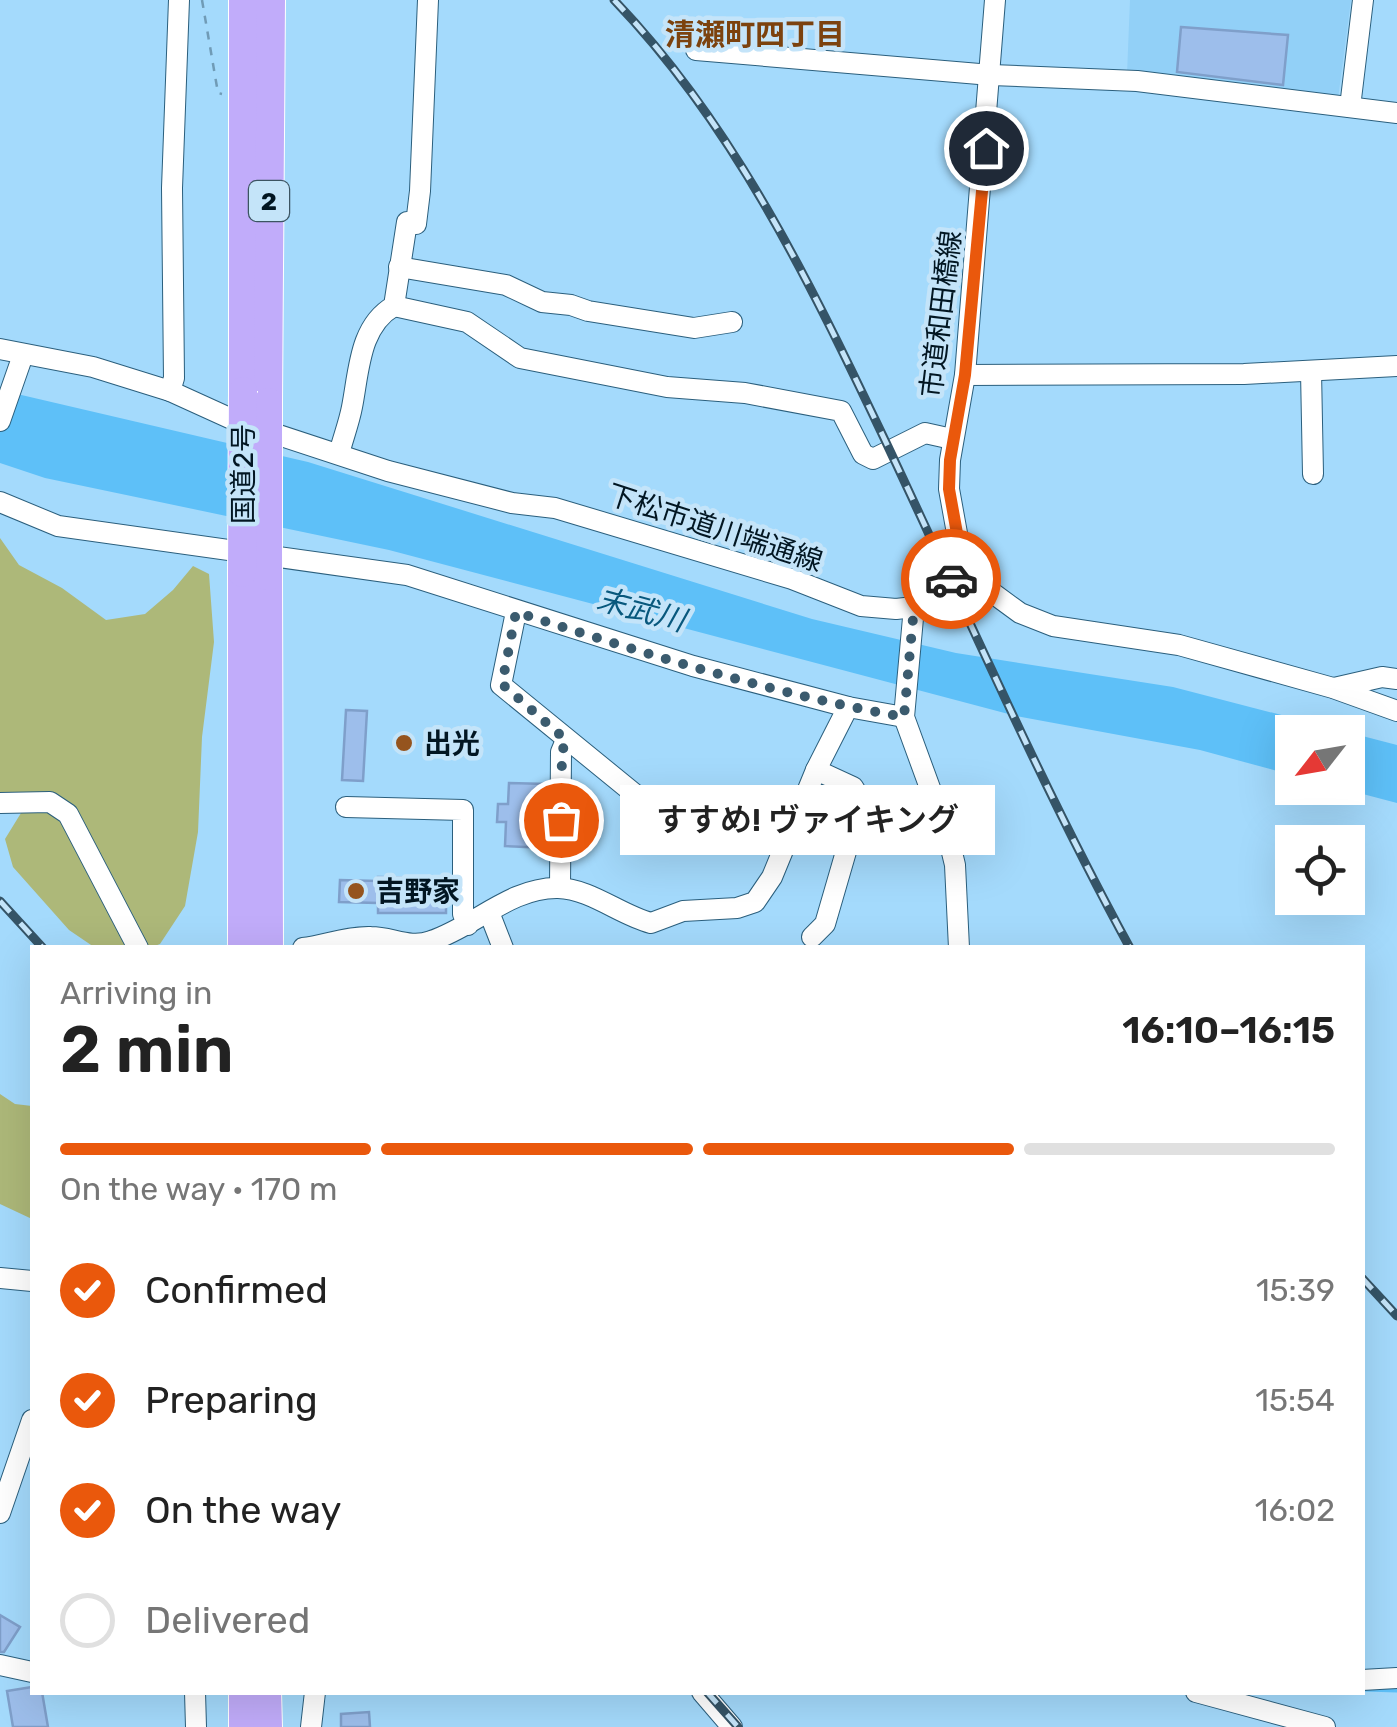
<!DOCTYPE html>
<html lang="en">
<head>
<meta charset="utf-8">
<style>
  :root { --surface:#fff; --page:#f6f6f6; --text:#222; --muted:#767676; --line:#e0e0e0; --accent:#ea580c }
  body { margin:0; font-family:Rubik,"Noto Sans JP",sans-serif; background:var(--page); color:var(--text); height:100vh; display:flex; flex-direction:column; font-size:38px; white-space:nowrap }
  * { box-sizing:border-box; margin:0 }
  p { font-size:32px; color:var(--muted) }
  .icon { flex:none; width:55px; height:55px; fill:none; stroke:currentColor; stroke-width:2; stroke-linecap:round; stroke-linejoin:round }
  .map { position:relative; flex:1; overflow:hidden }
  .sheet { position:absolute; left:30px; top:945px; width:1335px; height:750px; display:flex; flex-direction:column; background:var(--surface); border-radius:0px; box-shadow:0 10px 40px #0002 }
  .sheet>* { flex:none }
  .needle { width:65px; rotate:239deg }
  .tools { position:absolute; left:1275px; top:715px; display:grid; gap:20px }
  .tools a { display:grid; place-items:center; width:90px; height:90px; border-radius:0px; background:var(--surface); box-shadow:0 10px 40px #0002; font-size:50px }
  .pin { position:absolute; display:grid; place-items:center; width:85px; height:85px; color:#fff; margin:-42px; border:5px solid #fff; border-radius:50%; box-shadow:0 2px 10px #0007 }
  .courier { position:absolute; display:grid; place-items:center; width:100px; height:100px; margin:-50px; border:8px solid #ea580c; border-radius:50%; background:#fff; color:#222; box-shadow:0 2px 12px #0007 }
  .bubble { position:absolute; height:70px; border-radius:0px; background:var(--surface); box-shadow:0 10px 40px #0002; font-size:32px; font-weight:600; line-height:70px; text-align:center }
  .headline em { font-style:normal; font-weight:600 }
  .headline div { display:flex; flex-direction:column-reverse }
  .headline { display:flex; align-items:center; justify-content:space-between; height:170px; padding:0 30px }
  h1 { font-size:65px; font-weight:600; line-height:75px }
  .bar { display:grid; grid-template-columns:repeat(4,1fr); gap:15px 10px; align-content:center; height:120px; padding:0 30px }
  .bar i { height:12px; border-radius:8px; background:var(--line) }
  .bar .on { background:var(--accent) }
  .bar p { grid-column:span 4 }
  ol { padding:0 30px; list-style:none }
  li { display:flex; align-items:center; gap:30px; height:110px }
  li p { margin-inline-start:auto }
  li .icon { padding:10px; border-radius:50%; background:var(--accent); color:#fff; stroke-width:4 }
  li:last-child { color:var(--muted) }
  li i { width:55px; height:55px; border:5px solid var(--line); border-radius:50% }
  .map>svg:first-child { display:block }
  .built { fill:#92d0f7 }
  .green { fill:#adb879 }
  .water { fill:#5ec0f8 }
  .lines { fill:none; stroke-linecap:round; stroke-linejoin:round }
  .stream { stroke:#5ec0f8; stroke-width:5 }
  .building { fill:#9dbeeb; stroke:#7f9fca; stroke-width:2.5 }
  .minor-casing { stroke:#2b5f7d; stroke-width:22 }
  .highway-casing { stroke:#fff; stroke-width:30 }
  .path { stroke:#709bb6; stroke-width:2.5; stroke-dasharray:8 8; stroke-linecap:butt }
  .minor { stroke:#fff; stroke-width:20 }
  .highway { stroke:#c1acfa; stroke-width:28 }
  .rail-casing { stroke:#355467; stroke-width:9 }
  .rail { stroke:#c4e4f9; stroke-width:5; stroke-dasharray:15; stroke-linecap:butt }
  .highway-bridge-casing { stroke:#fff; stroke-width:30; stroke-linecap:butt }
  .highway-bridge { stroke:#c1acfa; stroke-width:28 }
  .done { stroke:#3b5b6e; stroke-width:10; stroke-dasharray:0 18 }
  .route { stroke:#ea580c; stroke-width:12 }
  .poi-dot { fill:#95541e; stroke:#c4e4f9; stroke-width:4 }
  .labels { text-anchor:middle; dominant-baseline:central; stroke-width:9; stroke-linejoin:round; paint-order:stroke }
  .shield { fill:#c4e4f9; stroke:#3c5462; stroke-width:2.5 }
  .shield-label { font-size:25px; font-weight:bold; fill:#021622 }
  .street-label { font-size:28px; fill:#021622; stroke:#c4e4f9 }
  .poi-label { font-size:28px; font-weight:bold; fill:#021622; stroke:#c4e4f9; text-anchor:start }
  .neighbourhood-label { font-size:30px; font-weight:bold; fill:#7c420e; stroke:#c4e4f9 }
  .water-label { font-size:30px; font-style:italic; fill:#08587d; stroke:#c4e4f9 }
</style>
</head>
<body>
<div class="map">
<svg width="1397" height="1727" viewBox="0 0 1397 1727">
  <rect width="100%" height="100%" fill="#a4dafc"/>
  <polygon class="built" points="1130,0 1351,0 1338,99 1127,74"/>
  <g class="green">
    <polygon points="0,538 19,565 62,588 106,620 145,614 173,590 193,566 209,574 214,642 202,737 198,832 185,906 160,944 152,947 94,947 69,930 13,867 5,839 21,813 11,793 0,792"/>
    <polygon points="0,1094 15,1104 32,1106 32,1219 0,1204"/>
  </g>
  <polygon class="water" points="0,390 308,462 812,619 956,653 1173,687 1397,745 1397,803 1340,788 1348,788 1348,732 1292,732 1292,775 1200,750 1016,716 389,550 45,478 0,463"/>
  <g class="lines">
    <polyline class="stream" points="1365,1689 1397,1690"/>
  </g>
  <g class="building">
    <polygon points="1181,27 1288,35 1283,85 1177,72"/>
    <polygon points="346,710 367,711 363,781 342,780"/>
    <polygon points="509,783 547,784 547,848 505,846 506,822 497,822 498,804 508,804"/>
    <polygon points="378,877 446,878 446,913 378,913 378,903 339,902 340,880 378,881"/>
    <polygon points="0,1615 20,1627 4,1652 0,1652"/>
    <polygon points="32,1687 32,1692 42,1692 48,1727 13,1727 7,1691"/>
    <polygon points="369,1712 370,1727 341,1727 341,1714"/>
  </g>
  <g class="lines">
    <g class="minor-casing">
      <g id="minor">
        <polyline points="696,50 991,75 1137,81 1397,113"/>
        <polyline points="1350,107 1363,0"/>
        <polyline points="399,267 506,285 542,302 571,305 588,311 694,328 732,322"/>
        <polyline points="394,306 467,322 520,358 667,387 745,393 841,411 863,454 873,459 925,433 952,439"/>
        <polyline points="0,349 93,367 170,391 236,421 388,471 512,503 555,508 792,579 861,606 896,609 914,607 964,572 1020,613 1053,626 1179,645 1333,688 1397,711"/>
        <polyline points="1311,371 1313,474"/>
        <polyline points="965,375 1244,374 1397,366"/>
        <polyline points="170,391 174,378 172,188 179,0"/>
        <polyline points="0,421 23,355"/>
        <path d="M339,454c4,-16 10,-31 13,-47 7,-35 7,-81 42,-101l13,-84 9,2 4,-33 8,-191"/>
        <polyline points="0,502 58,526 407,575 693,666 848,707 904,717"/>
        <polyline points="964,572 949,489 950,460 965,375 995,0"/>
        <polyline points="914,607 904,717 949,840 955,865 959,948"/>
        <polyline points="516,612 501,685 642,800"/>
        <polyline points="1334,688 1382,677 1397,679"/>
        <polyline points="0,803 50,802 68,814 138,948"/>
        <polyline points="346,807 463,810 463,914 468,925"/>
        <polyline points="560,888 561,752 566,740"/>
        <polyline points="489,912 503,948"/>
        <polyline points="812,937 825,924 861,800 853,787 816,770"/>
        <path d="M303,948c23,-3 45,-12 68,-11 21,0 39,12 60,4 43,-14 80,-54 127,-53 33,1 62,27 93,35l32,-12 54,-3 18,-6 17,-25 44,-107 32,-63"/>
        <polyline points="0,1278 32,1281"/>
        <polyline points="0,1513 32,1420"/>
        <polyline points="0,1665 32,1672"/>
        <polyline points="1362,1680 1397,1678"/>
        <polyline points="195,1692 196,1727"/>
        <polyline points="702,1692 732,1727"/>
        <polyline points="1196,1692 1325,1727"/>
        <polyline points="311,1727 315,1692"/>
      </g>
    </g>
    <g class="highway-casing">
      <g id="highway">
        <polyline points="243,391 243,0"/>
        <polyline points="268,402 271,0"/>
        <polyline points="268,576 269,948"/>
        <polyline points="242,948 242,573"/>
        <polyline points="243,1692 243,1727"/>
        <polyline points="267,1692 268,1727"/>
      </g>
    </g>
    <polyline class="path" points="202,0 218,93 222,94"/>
    <use href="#minor" class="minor"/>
    <use href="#highway" class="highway"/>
    <g class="rail-casing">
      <g id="rail">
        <path d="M614,0c120,125 195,281 269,436 81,171 156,345 247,512"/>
        <polyline points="0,901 43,948"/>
        <polyline points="1362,1278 1397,1316"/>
        <polyline points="707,1692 738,1727"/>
      </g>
    </g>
    <use href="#rail" class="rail"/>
    <g class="highway-bridge-casing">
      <g id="highway-bridge">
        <polyline points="268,402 268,576"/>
        <polyline points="242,573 243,391"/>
      </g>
    </g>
    <use href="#highway-bridge" class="highway-bridge"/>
  </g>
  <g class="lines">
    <path class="done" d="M561,820l1,-68 4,-12 -64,-56 14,-72c127,41 257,82 388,105l10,-110 37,-28"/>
    <polyline class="route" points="951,579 964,572 949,489 950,460 965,375 986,148"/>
  </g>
  <g class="poi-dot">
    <circle cx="404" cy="743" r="10"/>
    <circle cx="356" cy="891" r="10"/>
  </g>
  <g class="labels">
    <rect class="shield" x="249" y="181" width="40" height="40" rx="8"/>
    <g class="shield-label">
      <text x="269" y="201">2</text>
    </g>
    <g class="street-label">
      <text transform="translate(941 314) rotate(-83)">市道和田橋線</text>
      <text transform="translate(243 474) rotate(-90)">国道2号</text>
      <text transform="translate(715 528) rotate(18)">下松市道川端通線</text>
    </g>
    <g class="poi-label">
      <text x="424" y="743">出光</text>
      <text x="376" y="891">吉野家</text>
    </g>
    <g class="neighbourhood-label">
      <text x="755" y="35">清瀬町四丁目</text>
    </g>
    <g class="water-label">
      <text transform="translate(641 610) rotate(15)">末武川</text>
    </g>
  </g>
</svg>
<div class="tools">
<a><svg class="needle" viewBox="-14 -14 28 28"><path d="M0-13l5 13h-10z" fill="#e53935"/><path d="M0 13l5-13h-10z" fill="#767676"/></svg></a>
<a><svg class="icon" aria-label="locate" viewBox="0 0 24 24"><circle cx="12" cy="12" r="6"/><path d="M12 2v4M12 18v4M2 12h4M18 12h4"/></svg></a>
</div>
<div class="pin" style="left:561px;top:820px;background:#ea580c"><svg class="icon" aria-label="bag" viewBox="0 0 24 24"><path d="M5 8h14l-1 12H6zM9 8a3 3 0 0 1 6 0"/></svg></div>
<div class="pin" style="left:986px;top:148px;background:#1f2937"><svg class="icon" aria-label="home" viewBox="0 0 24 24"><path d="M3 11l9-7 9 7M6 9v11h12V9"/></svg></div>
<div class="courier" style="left:951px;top:579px"><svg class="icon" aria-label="car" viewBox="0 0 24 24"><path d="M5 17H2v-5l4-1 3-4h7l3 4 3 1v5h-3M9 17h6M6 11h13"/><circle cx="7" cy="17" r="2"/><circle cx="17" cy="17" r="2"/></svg></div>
<div class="bubble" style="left:620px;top:785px;width:375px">すすめ! ヴァイキング</div>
<section class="sheet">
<div class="headline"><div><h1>2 min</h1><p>Arriving in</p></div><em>16:10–16:15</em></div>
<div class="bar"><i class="on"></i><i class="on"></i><i class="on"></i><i></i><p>On the way · 170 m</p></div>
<ol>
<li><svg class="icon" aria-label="check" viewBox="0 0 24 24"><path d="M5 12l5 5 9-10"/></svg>Confirmed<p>15:39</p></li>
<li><svg class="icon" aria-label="check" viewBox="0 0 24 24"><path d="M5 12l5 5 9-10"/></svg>Preparing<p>15:54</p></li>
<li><svg class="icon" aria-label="check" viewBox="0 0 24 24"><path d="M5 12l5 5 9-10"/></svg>On the way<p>16:02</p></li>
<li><i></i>Delivered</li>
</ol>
</section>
</div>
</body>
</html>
